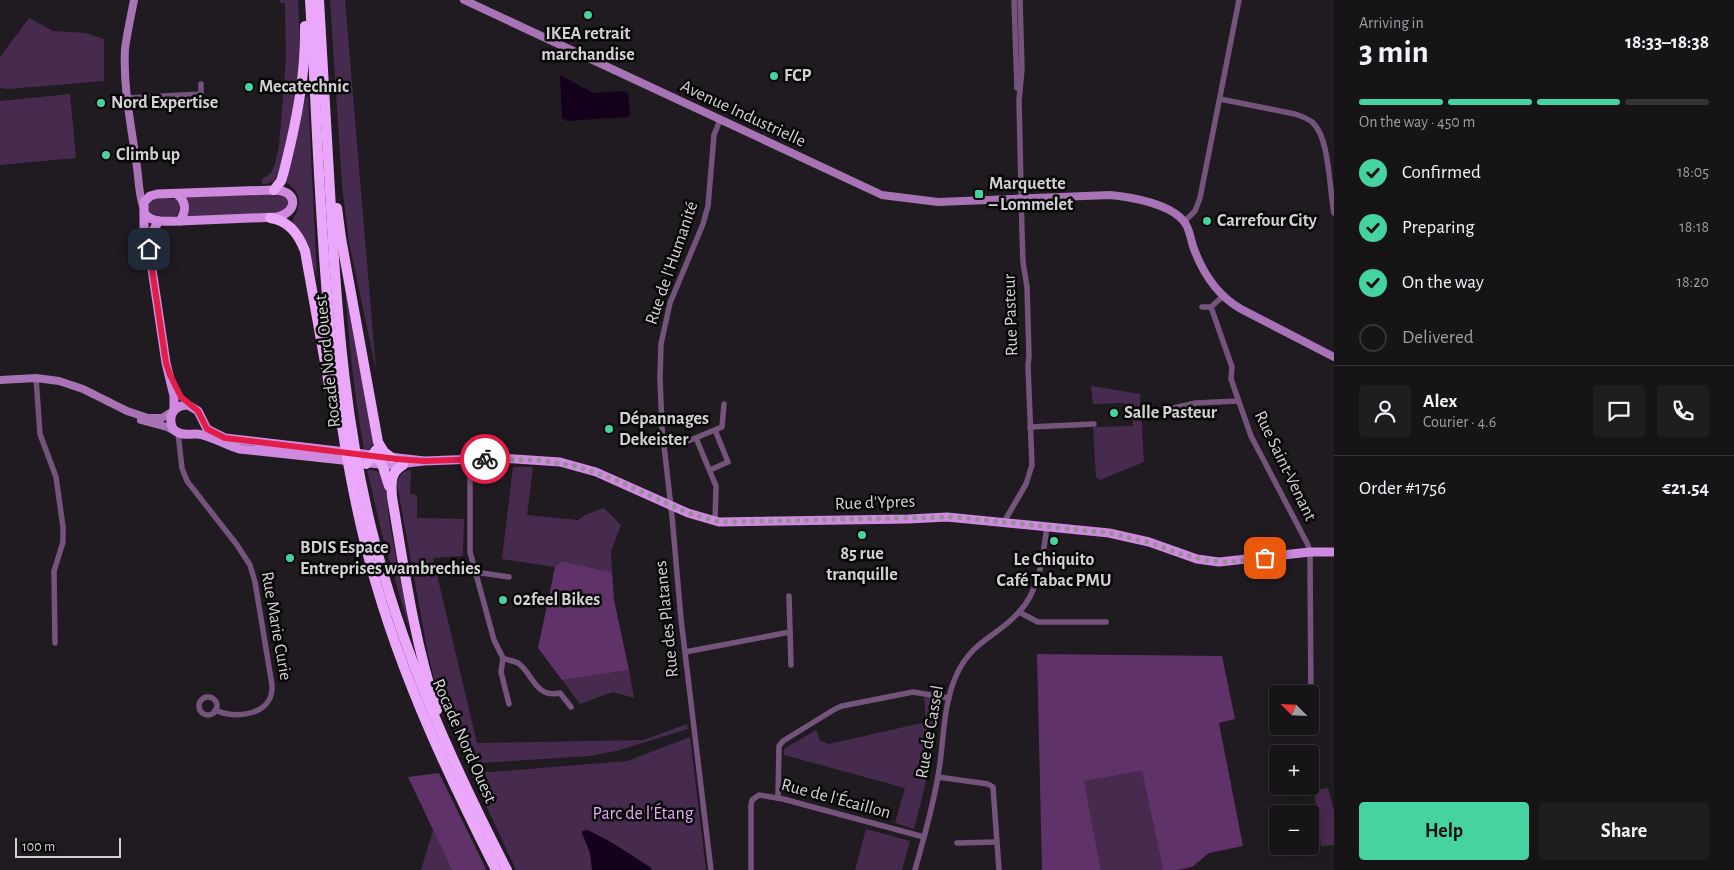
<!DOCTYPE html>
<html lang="en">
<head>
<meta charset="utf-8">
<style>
  :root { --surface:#171418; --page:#201d21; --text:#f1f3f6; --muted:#9e9ea2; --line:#363337; --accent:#45d49f }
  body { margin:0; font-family:"Alegreya Sans",sans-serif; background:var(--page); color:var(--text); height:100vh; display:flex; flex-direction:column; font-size:19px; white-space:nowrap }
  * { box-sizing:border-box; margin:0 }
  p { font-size:16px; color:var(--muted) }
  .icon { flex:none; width:28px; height:28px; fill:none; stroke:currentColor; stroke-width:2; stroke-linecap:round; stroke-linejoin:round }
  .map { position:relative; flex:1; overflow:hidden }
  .side { display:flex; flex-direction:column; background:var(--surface); width:400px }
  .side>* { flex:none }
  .needle { width:32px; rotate:294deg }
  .controls { position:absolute; left:1269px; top:685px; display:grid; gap:10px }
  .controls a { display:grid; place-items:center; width:50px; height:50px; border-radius:5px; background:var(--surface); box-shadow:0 2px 12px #0003,0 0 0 1px var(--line); font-size:25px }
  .scale { position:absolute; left:15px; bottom:12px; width:106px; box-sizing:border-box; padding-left:5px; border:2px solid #d3d0d3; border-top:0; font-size:14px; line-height:18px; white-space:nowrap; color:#d3d0d3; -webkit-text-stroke:4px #080708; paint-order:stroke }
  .pin { position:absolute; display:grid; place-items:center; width:42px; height:42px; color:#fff; margin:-21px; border-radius:10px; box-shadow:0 2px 8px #0006 }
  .courier { position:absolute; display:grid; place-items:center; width:50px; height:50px; margin:-25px; border:4px solid #e11d48; border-radius:50%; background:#fff; color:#222; box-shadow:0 1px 6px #0007 }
  .headline em { font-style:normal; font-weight:600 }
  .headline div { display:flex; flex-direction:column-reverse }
  .headline { display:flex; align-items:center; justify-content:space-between; height:85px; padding:0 25px }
  h1 { font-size:32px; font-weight:600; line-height:38px }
  .bar { display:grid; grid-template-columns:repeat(4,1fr); gap:8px 5px; align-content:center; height:60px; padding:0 25px }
  .bar i { height:6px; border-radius:4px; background:var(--line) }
  .bar .current { background:var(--accent) }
  .bar p { grid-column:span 4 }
  .line { display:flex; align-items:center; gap:12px; padding:0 25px; border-top:1px solid var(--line) }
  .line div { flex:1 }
  .round { display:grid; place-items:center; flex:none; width:52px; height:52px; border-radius:5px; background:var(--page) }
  ol { padding:0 25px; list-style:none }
  li { display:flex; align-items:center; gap:15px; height:55px }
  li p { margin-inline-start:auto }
  li .icon { padding:5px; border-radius:50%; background:var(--accent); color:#111; stroke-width:4 }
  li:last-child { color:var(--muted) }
  li i { width:28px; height:28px; border:2px solid var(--line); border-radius:50% }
  .cta { display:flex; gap:10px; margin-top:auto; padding:10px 25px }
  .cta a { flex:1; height:58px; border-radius:5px; background:var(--accent); color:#111; font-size:20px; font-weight:600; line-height:58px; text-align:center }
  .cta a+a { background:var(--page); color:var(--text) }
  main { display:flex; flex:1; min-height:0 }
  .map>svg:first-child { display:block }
  .green { fill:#472b4e }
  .forest { fill:#60326a }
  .water { fill:#15001c }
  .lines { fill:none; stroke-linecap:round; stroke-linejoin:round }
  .street { stroke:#75547c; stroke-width:5.5 }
  .secondary { stroke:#a873b4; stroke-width:8 }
  .primary { stroke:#cf8adf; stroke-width:9 }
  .highway { stroke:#eba8fa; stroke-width:10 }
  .done { stroke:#949194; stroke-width:5; stroke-dasharray:0 9 }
  .route { stroke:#e11d48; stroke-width:6 }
  .poi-dot { fill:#45d49f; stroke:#080708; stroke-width:2 }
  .labels { text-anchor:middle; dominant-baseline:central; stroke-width:5; stroke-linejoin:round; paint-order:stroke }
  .poi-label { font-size:18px; font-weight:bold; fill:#d3d0d3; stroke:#080708; text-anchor:start }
  .street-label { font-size:18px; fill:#d3d0d3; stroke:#080708 }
  .park-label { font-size:18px; fill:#e9a5f9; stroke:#080708 }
</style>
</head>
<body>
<main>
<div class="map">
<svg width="1334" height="870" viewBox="0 0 1334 870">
  <rect width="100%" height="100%" fill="#1f1b20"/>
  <g class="green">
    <polygon points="280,0 298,0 300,50 298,86 280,168 274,181 266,184 263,184 261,180 271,173 275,164 279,146 286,59 285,3 280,3"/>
    <polygon points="330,0 345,0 376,370 349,242 342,185"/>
    <polygon points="29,18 53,31 86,33 104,39 104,81 8,89 0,88 0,57"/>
    <polygon points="70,94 76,158 0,165 0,101"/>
    <path d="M308,95l9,182 -16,-46 -9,-10c10,-15 10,-29 -6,-39l19,-82z"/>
    <polygon points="281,194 288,199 289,204 283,213 186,217 186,197"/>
    <path d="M157,198l20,1 3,6 -2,9 -5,3h-17l-8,-6c-1,-7 1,-10 9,-13z"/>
    <path d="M345,281l29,156 -1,7 -4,5h-5c-10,-55 -16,-112 -19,-168z"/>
    <polygon points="1091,386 1140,394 1144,462 1100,480 1096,477 1093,427 1133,426 1133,418 1127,415 1125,403 1093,404"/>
    <polygon points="513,467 533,467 527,515 578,520 585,515 604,508 621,525 611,552 612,572 561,561 555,567 502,559"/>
    <path d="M367,470c6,0 11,0 14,5 8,14 6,34 9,50 6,34 14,68 19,103l-26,-90z"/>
    <path d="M411,470l-1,24 7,1v23l47,1 -1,37 -30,2 44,185 166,-3 44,-16 1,5 -72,22 -27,5 -122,8 -30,-74 -9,-36 -31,-170c1,-9 6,-13 14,-14z"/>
    <polygon points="629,670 634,698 613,692 580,704 562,680"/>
    <polygon points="924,697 937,699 928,774 914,829 895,823 905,788 784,755 784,749 816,730 820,741 829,744 926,722"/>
    <polygon points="690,737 706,870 516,870 470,771 492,772 627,761"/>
    <polygon points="1142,771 1163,870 1101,870 1084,781"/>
    <polygon points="1328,788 1334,810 1334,845 1321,846 1314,790"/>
    <polygon points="866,829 910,841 902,870 855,870"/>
    <polygon points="433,830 452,870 421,870"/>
  </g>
  <g class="forest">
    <polygon points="561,561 612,572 614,600 629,670 562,680 538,648 555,567"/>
    <polygon points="1037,654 1222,656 1235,719 1219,723 1243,846 1209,853 1192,867 1177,870 1163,870 1142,771 1084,781 1101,870 1042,870"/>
    <polygon points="439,773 485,867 486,870 452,870 408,777"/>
  </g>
  <g class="water">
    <polygon points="560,75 593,93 625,91 628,93 630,114 628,117 567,121 562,118"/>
    <polygon points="588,830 611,842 650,867 652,870 592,870 590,853 582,833 582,831"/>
  </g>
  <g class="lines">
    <g class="street">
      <polyline points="1014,0 1017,88"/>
      <polyline points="127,98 201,94 201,84"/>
      <path d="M1220,99l75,15c6,2 12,4 17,8 18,15 17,67 22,91"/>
      <polyline points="1184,222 1195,211 1200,198 1239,0"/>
      <polyline points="1223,296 1211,307 1232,367 1231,379 1251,436 1308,545 1310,552 1311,708"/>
      <polyline points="1202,307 1211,307"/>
      <polyline points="36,378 40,434 56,477 63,527 63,542 54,571 55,643"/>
      <polyline points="1164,410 1196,403 1238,401"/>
      <polyline points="1030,427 1094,424"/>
      <path d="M178,433l4,35 5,13 50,64 13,20 5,17 17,103c2,30 -36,35 -57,25"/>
      <polyline points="696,438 716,486 715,522"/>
      <polyline points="688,441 722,427 724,404"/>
      <path d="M470,459v93l24,88 9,18c4,2 11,3 15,5 15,10 16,35 42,30l11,14"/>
      <polyline points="710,470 728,462 715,430"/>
      <polyline points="1004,522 1026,484 1032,465 1028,366 1029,356 1027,287 1023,262 1022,233 1019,100 1022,69 1020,0"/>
      <polyline points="475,572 509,577"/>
      <polyline points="789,596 791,665"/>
      <polyline points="1019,612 1038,622 1106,622"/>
      <polyline points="685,652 790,632"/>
      <polyline points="503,658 501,672 509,704"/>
      <circle cx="208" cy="706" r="9"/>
      <polyline points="938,777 988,784 993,787 999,870"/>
      <polyline points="778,798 779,746 783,741 835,709 842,706 913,692 949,698"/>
      <polyline points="957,843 996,842"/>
      <polyline points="711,870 681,619 672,516 662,428 660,378 661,344 670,303 703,224 708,206 714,135 720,120"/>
      <polyline points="751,870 751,805 752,800 759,795 783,799 924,837"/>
      <path d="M915,870c9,-33 19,-66 24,-100 5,-31 4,-65 17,-94 16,-36 40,-38 63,-64 21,-22 24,-57 28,-86"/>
    </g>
    <g class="secondary">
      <path d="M134,0c-3,16 -7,33 -9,49 -2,38 6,75 11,112 3,15 2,31 7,45"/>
      <path d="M464,0l418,195 56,7 172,-7c22,2 62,9 75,28 5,7 6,18 9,26 9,24 24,47 47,60l93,48"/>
      <polyline points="0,380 36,378 59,381 83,389 127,411 148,418 162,418 173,411"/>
      <polyline points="141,420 167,427 175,431"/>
    </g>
    <g class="primary">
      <path d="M144,213c9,11 23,8 36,8 6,-10 7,-19 -3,-27"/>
      <polyline points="150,244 152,232 159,221"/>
      <path d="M174,410v-14l-8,-33 -17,-114 -5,-21v-26l6,-6 7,-2 117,-4c24,0 25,22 3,27l-97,4"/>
      <path d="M424,461l-199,-23 -18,-9 -9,-18 -10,-6c-14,0 -21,11 -15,24 9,9 19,3 30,6 13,3 24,11 37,14l149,16 35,-4 78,-3 58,4 36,10 92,41 31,9 190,-3 38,-2 162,16 40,9 48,17 22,3 91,-10h24"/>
    </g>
    <g class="highway">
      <path d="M310,0c11,182 11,366 55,543 28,115 78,222 131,327"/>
      <path d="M319,0c4,75 9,151 13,226 6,103 15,204 40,305 29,119 79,230 135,339"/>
      <path d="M274,190l7,-9 3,-10c12,-48 22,-95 21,-145"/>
      <polyline points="337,208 341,238 378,442 384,452 392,458"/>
      <path d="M270,218c18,2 29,17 35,33l25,139"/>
      <polyline points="375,456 382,464 389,486"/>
      <polyline points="366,464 376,450"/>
      <path d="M403,465c-13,7 -12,18 -11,32 12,71 22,144 45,213"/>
    </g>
  </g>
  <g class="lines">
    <polyline class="done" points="485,459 538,460 576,466 614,479 688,513 719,522 954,517 1109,533 1148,542 1181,554 1205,560 1229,562 1265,558"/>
    <polyline class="route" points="149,249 166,363 170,375 181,397 198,411 207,429 225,438 397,459 424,461 485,459"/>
  </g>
  <g class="poi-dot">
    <circle cx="588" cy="15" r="5"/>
    <circle cx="774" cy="76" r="5"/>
    <circle cx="249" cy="87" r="5"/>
    <circle cx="101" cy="103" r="5"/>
    <circle cx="106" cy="155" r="5"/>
    <rect x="974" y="189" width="10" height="10" rx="2.5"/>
    <circle cx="1207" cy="221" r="5"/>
    <circle cx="1114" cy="413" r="5"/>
    <circle cx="609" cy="429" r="5"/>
    <circle cx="862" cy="535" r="5"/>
    <circle cx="1054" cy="541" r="5"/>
    <circle cx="290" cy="558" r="5"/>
    <circle cx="503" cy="600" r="5"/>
  </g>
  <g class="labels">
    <g class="poi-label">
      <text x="588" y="34" text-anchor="middle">IKEA retrait<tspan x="588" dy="21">marchandise</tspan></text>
      <text x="784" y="76">FCP</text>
      <text x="259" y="87">Mecatechnic</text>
      <text x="111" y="103">Nord Expertise</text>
      <text x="116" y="155">Climb up</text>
      <text x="989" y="184">Marquette<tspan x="989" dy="21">– Lommelet</tspan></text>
      <text x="1217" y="221">Carrefour City</text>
      <text x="1124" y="413">Salle Pasteur</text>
      <text x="619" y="419">Dépannages<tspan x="619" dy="21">Dekeister</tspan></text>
      <text x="300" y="548">BDIS Espace<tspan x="300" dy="21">Entreprises wambrechies</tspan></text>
      <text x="862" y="554" text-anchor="middle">85 rue<tspan x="862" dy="21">tranquille</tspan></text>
      <text x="1054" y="560" text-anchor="middle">Le Chiquito<tspan x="1054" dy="21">Café Tabac PMU</tspan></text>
      <text x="513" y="600">02feel Bikes</text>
    </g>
    <g class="street-label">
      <text transform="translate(743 114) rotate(25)">Avenue Industrielle</text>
      <text transform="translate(672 263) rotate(-71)">Rue de l'Humanité</text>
      <text transform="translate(1011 315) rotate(-92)">Rue Pasteur</text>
      <text transform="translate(328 361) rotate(-96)">Rocade Nord Ouest</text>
      <text transform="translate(1285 466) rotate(64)">Rue Saint-Venant</text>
      <text transform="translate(875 503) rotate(-2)">Rue d'Ypres</text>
      <text transform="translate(667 619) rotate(-96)">Rue des Platanes</text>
      <text transform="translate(276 626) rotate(80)">Rue Marie Curie</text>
      <text transform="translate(930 732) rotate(-80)">Rue de Cassel</text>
      <text transform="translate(464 741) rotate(66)">Rocade Nord Ouest</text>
      <text transform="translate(836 799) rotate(15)">Rue de l'Écaillon</text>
    </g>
    <g class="park-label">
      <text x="643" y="814">Parc de l'Étang</text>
    </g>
  </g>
</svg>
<div class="controls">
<a><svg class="needle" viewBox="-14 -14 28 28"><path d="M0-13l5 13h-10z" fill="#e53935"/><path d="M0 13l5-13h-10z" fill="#9e9ea2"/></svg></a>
<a>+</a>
<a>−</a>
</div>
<div class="scale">100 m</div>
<div class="pin" style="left:1265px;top:558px;background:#ea580c"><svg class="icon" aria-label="bag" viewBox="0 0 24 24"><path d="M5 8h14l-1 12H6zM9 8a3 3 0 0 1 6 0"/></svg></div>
<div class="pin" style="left:149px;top:249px;background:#1f2937"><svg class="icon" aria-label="home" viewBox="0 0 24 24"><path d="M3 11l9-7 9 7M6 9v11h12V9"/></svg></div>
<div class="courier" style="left:485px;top:459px"><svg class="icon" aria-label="bike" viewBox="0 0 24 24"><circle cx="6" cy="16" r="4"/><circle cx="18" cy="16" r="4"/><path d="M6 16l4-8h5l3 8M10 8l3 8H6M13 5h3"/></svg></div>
</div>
<section class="side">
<div class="headline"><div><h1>3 min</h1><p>Arriving in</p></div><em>18:33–18:38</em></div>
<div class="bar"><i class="current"></i><i class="current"></i><i class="current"></i><i></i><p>On the way · 450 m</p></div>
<ol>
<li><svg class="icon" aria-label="check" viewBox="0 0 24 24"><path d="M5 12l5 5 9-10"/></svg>Confirmed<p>18:05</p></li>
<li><svg class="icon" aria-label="check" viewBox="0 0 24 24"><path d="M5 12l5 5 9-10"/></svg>Preparing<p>18:18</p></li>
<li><svg class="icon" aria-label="check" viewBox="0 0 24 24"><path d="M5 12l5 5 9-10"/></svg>On the way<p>18:20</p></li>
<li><i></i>Delivered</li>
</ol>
<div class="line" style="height:90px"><a class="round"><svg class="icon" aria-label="person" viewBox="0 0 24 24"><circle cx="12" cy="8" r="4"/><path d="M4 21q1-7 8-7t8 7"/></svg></a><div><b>Alex</b><p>Courier · 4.6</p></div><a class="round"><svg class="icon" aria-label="chat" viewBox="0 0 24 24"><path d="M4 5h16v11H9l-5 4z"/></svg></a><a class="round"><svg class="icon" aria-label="phone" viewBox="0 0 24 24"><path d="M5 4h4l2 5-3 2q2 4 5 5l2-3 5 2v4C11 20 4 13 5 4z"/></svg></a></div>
<div class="line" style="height:65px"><div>Order #1756</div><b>€21.54</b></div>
<div class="cta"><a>Help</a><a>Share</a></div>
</section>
</main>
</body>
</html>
